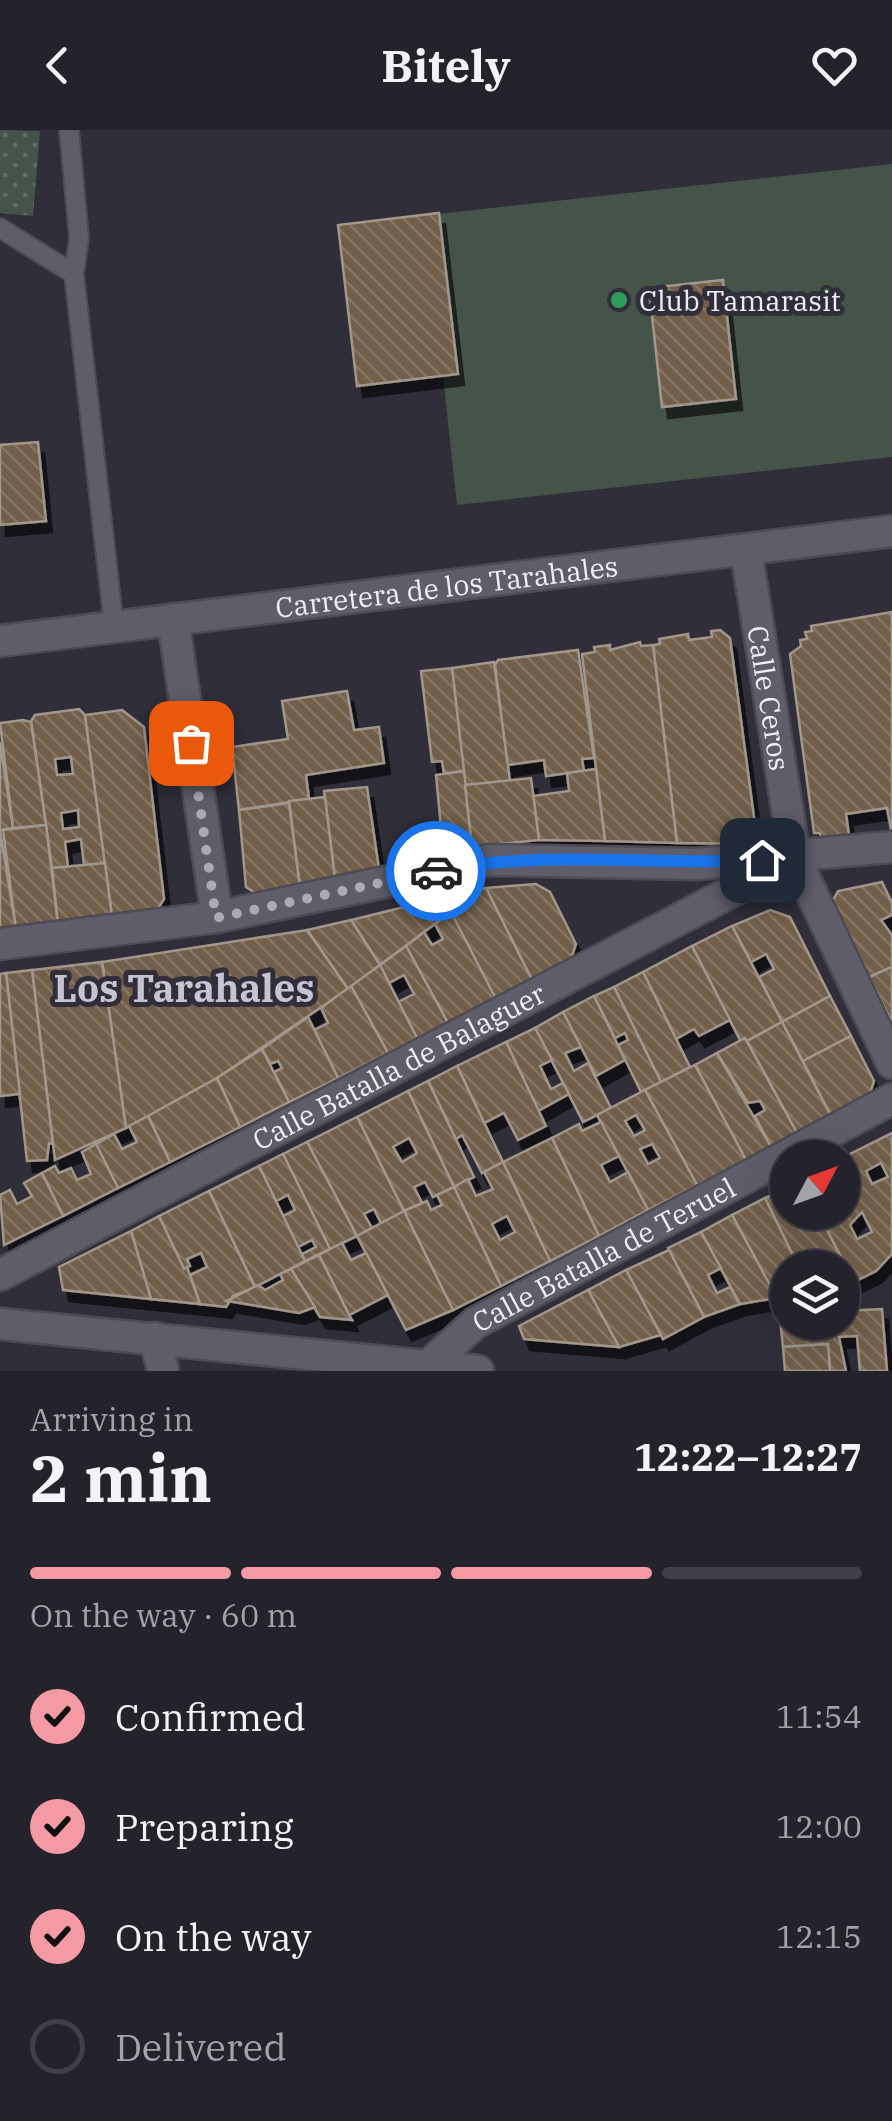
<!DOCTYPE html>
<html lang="en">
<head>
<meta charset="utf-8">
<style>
  :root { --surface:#24222b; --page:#302f37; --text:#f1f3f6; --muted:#a3a4a9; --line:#413f47; --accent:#f49aa5 }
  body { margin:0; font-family:"IBM Plex Serif",serif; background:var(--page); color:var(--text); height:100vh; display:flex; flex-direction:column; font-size:38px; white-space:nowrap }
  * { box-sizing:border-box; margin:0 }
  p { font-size:32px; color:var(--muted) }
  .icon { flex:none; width:55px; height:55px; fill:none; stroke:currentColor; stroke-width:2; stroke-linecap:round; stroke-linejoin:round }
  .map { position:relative; height:1241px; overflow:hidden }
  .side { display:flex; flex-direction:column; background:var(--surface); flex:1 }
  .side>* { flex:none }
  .needle { width:65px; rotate:49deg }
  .buttons { position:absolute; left:770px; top:1010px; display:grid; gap:20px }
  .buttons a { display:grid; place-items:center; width:90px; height:90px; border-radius:50%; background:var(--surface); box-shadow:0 10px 40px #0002,0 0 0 2px var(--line); font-size:50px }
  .pin { position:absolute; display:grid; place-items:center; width:85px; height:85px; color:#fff; margin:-42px; border-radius:20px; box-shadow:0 5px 15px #0006 }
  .courier { position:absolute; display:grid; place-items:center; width:100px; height:100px; margin:-50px; border:8px solid #1a73e8; border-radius:50%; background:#fff; color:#222; box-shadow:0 2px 12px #0007 }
  .headline em { font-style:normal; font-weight:800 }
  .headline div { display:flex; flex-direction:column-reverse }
  .headline { display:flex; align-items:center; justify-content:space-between; height:170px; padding:0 30px }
  h1 { font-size:65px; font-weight:800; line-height:75px }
  .bar { display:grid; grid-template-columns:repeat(4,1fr); gap:15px 10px; align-content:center; height:120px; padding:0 30px }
  .bar i { height:12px; border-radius:8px; background:var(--line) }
  .bar .selected { background:var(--accent) }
  .bar p { grid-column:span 4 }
  ol { padding:0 30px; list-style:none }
  li { display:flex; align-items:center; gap:30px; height:110px }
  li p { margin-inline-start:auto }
  li .icon { padding:10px; border-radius:50%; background:var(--accent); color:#111; stroke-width:4 }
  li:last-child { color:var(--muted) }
  li i { width:55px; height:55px; border:5px solid var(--line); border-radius:50% }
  header { display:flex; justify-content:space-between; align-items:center; height:130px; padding:0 30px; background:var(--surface); font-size:45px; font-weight:800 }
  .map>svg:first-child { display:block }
  .grass { fill:url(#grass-dots) }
  .pitch { fill:#455448 }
  .building { fill:url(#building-back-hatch); stroke:#a1978c; stroke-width:2.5; fill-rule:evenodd; filter:url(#shadow) }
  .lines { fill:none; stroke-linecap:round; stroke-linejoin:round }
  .service-casing { stroke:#4c4b53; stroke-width:22 }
  .minor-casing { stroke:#4c4b53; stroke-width:35 }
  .tertiary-casing { stroke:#4c4b53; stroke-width:35 }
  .service { stroke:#5f5d6a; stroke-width:18 }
  .minor { stroke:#5f5d6a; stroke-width:30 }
  .tertiary { stroke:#5f5d6a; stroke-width:30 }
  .done { stroke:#acabb3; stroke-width:10; stroke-dasharray:0 18 }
  .route { stroke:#1a73e8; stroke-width:12 }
  .leisure-dot { fill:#2e9e5b; stroke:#302e39; stroke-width:4 }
  .labels { text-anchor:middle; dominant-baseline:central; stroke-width:10; stroke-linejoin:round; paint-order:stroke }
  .poi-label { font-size:28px; fill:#efeef5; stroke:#302e39; text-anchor:start }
  .street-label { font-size:28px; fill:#efeef5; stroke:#302e39 }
  .district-label { font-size:38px; font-weight:bold; fill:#c6c4d2; stroke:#302e39 }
</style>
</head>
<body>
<header><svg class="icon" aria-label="back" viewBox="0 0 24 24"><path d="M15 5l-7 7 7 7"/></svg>Bitely<svg class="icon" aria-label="heart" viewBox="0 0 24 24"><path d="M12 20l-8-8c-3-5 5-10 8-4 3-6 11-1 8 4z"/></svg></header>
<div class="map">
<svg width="892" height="1241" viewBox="0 0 892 1241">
  <defs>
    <pattern id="grass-dots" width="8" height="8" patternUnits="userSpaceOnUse" patternTransform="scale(2.5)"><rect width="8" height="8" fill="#455448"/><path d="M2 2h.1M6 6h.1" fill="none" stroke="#606d63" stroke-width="1.8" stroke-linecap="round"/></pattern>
    <pattern id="building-back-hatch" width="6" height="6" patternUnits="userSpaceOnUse" patternTransform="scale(2.5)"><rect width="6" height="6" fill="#715e49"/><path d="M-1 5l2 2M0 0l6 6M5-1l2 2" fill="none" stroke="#867564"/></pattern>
    <filter id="shadow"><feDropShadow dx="6" dy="11" stdDeviation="0" flood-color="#0009"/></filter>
  </defs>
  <rect width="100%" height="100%" fill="#302e39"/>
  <polygon class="grass" points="0,0 40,1 33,86 0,83"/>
  <polygon class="pitch" points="892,34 892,327 457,375 443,246 357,256 338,95"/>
  <g class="building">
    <polygon points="439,83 458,244 357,256 338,95"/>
    <polygon points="723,150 736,269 662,277 649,158"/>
    <polygon points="38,312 46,391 0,395 0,315"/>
    <polygon points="892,482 892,705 887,678 846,684 850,713 821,711 820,703 814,703 790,524 801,516 800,510 807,509 805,502 812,501 811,496"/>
    <polygon points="720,500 730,508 756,702 745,714 677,713 653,515 660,514 659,509 688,504 689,510 712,507 711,501"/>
    <polygon points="640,512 641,516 653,515 677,713 605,711 582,524 595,522 594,517 610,515 610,520"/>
    <polygon points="578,520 594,628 582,629 584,641 546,646 544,630 507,635 495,535 498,530"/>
    <polygon points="494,532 510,651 465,655 452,538"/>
    <polygon points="452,538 464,641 444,644 442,631 432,632 421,541"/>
    <polygon points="347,561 354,600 379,597 384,633 306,645 309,669 239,680 232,617 288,609 282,571"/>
    <path d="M79,579l6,6 20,148 -21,2 -3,-26 -16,3 3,25 -16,1 -21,-147 4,-6zM71,627l2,17 -16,1 -2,-16zM78,680l1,17 -16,2 -2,-16z"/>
    <polygon points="122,580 144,597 164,769 156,782 112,787 85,585"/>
    <polygon points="23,590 31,592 46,695 13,698 0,593"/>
    <polygon points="0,612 13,698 0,700"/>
    <polygon points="596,639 605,711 539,710 533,666 569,661 567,643"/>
    <polygon points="464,641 471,704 442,708 436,645"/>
    <polygon points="531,648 539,710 472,717 465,655"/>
    <polygon points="367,657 379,739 335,749 324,661"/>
    <polygon points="325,667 335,749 300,758 289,671"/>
    <polygon points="289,673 300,758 260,766 246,757 239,680"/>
    <polygon points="46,695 58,794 16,799 3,700"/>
    <polygon points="0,700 16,799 0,801"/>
    <polygon points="105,733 112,787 58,794 52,738"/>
    <polygon points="882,752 892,773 892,785 881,790 892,805 892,837 869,847 831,774 838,761"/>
    <polygon points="536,754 550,762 576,814 571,829 532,850 486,758"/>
    <polygon points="486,758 532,850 496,869 441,768"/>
    <polygon points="441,768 451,782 380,835 351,790"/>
    <polygon points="770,780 790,787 830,866 782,892 759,847 774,839 766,824 751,832 732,796"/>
    <polygon points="451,782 496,869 448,893 406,816 424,802 432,815 443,809 435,794"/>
    <polygon points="351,790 380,835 348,859 307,800"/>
    <polygon points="732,796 782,892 747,911 740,910 692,816"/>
    <polygon points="307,800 348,859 211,952 126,998 102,832"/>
    <polygon points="406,816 448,893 417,908 398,872 414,864 404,845 389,853 380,835"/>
    <polygon points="692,816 730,890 699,906 694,899 676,909 643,842"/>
    <polygon points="102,832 126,998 55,1030 32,840"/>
    <polygon points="380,835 417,908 388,923 351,856"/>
    <polygon points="892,837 892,892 869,847"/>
    <polygon points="32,840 53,1014 49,1013 47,1030 27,1031 6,843"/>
    <polygon points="643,842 690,937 661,952 614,857"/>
    <polygon points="6,843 20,964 0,966 0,844"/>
    <polygon points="351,856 388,923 338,948 314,900 328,893 321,878"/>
    <polygon points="614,857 661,952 641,962 618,915 628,910 625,903 615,908 594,866"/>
    <polygon points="594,866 625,930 596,946 563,882"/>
    <polygon points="830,866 851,906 803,931 782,892"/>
    <polygon points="563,882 581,917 565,923 574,941 588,933 611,978 583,992 535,898"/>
    <polygon points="308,887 338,948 289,972 274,942 282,938 278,931 270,934 262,919"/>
    <polygon points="782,892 831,986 797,1003 747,911"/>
    <polygon points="535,898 552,930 540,936 551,959 563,953 569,964 538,981 506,912"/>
    <polygon points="851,906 874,951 869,966 831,986 803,931"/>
    <polygon points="745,908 797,1003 771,1017 755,986 765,980 760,971 748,973 717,923"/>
    <polygon points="506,912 546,996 518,1010 504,983 484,993 457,936"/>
    <polygon points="262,919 289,972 240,997 217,948"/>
    <polygon points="717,923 771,1017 746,1030 695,935"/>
    <polygon points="695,935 746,1030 697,1055 645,960"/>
    <polygon points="457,936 503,1032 482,1043 462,1005 456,1009 428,951"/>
    <polygon points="217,948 240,997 170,1032 148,986"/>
    <polygon points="428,951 474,1047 454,1057 408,961"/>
    <path d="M645,960l52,95 -49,25 -51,-95zM636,985l9,15 -11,6 -9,-15zM652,1014l8,14 -12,6 -8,-15z"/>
    <path d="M408,961l46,96 -21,10 -8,-15 -11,5 8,16 -18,8 -47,-94zM409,1008l8,15 -15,9 -9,-15z"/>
    <polygon points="148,986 170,1032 118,1058 96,1014 114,1004 122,1019 137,1012 129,996"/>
    <polygon points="357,987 404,1081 381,1093 374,1079 364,1084 372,1098 357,1106 307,1012"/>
    <polygon points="601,992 619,1026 601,1035 610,1052 628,1042 648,1080 599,1106 552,1008 579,994 582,1001"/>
    <path d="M892,1003v121l-16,17 -22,11 -36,-70h24v-54zM881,1033l7,14 -16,7 -6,-13zM862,1082l10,20 -15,7 -7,-14z"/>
    <polygon points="552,1008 599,1106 550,1131 503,1032"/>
    <polygon points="307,1012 357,1106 330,1119 283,1024"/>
    <polygon points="96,1014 118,1058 63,1086 42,1043 55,1036 59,1043 71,1038 77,1050 91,1044 82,1022"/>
    <polygon points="283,1024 330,1119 305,1131 302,1124 316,1117 312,1110 298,1117 283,1086 295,1080 288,1065 276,1071 259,1036"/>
    <path d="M503,1032l47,99 -49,25 -47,-99 14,-8 8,17 17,-7 -9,-17zM507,1086l8,16 -15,8 -8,-16z"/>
    <polygon points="259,1036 305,1131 255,1157 209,1061"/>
    <polygon points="42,1043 63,1086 4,1115 0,1065 10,1060 17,1074 32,1066 24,1053"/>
    <polygon points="454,1057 501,1156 453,1180 404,1081 427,1071 431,1080 442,1075 437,1065"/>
    <polygon points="788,1057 788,1082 818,1082 842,1130 826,1138 799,1138 765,1068"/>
    <polygon points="209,1061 255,1157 233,1166 226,1177 200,1174 190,1145 207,1137 201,1123 187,1129 190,1136 184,1139 159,1086"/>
    <polygon points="765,1068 799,1138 788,1138 788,1164 776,1167 732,1085"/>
    <polygon points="404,1081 453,1180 406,1200 357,1106"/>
    <polygon points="732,1085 765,1146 777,1168 740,1174 701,1102"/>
    <polygon points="159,1086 184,1139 187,1137 200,1174 151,1169 131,1101"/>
    <polygon points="131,1101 151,1169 63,1160 59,1137"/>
    <polygon points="701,1102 721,1138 708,1145 717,1163 730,1157 740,1174 704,1187 668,1118"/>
    <polygon points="342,1113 351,1130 366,1123 388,1165 349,1185 319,1125"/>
    <polygon points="669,1120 704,1187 663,1209 626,1140"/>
    <polygon points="319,1125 349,1185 352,1190 320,1187 291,1139"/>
    <polygon points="291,1139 315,1177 299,1183 227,1171 258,1155 265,1160 283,1150 280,1144"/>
    <polygon points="626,1140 661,1205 619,1217 588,1160"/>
    <polygon points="588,1160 619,1217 524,1209 519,1196"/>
    <polygon points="882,1179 887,1241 860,1241 857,1206 839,1207 846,1241 830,1241 828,1214 783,1217 780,1189 788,1188 788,1192 842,1192 842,1181"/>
    <polygon points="828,1214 830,1241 785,1241 783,1217"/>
  </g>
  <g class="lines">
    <g class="service-casing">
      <g id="service">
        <polyline points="69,0 79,108 74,144"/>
        <polyline points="0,98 74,144 114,497"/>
      </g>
    </g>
    <g class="minor-casing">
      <g id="minor">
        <path id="s1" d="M746,420l49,308 97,205"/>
        <polyline points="173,489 217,787"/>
        <polyline points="0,814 217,787 490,730 696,734 892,717"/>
        <path id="s2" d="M0,1145l786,-412"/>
        <polyline points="0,1194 478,1241"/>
        <polyline points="155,1208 163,1241"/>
        <path id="s3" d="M429,1235l46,-42 417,-224"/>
      </g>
    </g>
    <g class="tertiary-casing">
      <g id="tertiary">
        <path id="s4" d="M0,511l892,-110"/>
      </g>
    </g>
    <use href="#service" class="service"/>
    <use href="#minor" class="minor"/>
    <use href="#tertiary" class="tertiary"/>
  </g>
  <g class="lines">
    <polyline class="done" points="191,613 216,788 436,741"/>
    <path class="route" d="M436,741c106,-22 218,-5 326,-11"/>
  </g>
  <circle class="leisure-dot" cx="619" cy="170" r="10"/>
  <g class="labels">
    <g class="poi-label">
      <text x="639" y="170">Club Tamarasit</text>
    </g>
    <g class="street-label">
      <text stroke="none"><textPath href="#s4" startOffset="450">Carretera de los Tarahales</textPath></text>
      <text stroke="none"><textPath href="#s1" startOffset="150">Calle Ceros</textPath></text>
      <text stroke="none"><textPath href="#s2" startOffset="450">Calle Batalla de Balaguer</textPath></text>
      <text stroke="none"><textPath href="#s3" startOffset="208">Calle Batalla de Teruel</textPath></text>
    </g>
    <g class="district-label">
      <text x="184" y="857">Los Tarahales</text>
    </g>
  </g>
</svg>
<div class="buttons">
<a><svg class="needle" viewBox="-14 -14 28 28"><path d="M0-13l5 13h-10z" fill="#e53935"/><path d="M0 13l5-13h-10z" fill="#a3a4a9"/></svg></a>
<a><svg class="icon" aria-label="layers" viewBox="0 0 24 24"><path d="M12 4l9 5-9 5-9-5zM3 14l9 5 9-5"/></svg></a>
</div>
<div class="pin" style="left:191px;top:613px;background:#ea580c"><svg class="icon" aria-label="bag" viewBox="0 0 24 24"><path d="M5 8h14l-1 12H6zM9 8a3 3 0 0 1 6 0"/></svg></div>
<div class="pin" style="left:762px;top:730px;background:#1f2937"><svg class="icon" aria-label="home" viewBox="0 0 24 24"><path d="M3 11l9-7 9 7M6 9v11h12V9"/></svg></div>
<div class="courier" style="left:436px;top:741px"><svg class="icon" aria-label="car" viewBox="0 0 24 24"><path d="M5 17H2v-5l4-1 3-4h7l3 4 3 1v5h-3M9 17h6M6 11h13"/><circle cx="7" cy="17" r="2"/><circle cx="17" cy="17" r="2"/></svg></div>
</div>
<section class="side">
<div class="headline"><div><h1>2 min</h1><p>Arriving in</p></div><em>12:22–12:27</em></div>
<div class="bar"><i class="selected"></i><i class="selected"></i><i class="selected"></i><i></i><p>On the way · 60 m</p></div>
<ol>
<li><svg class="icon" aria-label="check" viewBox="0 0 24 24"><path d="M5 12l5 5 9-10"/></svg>Confirmed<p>11:54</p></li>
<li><svg class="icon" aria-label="check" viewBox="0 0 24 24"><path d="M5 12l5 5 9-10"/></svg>Preparing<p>12:00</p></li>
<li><svg class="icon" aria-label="check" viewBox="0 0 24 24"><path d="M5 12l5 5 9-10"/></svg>On the way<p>12:15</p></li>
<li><i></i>Delivered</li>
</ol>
</section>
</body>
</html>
